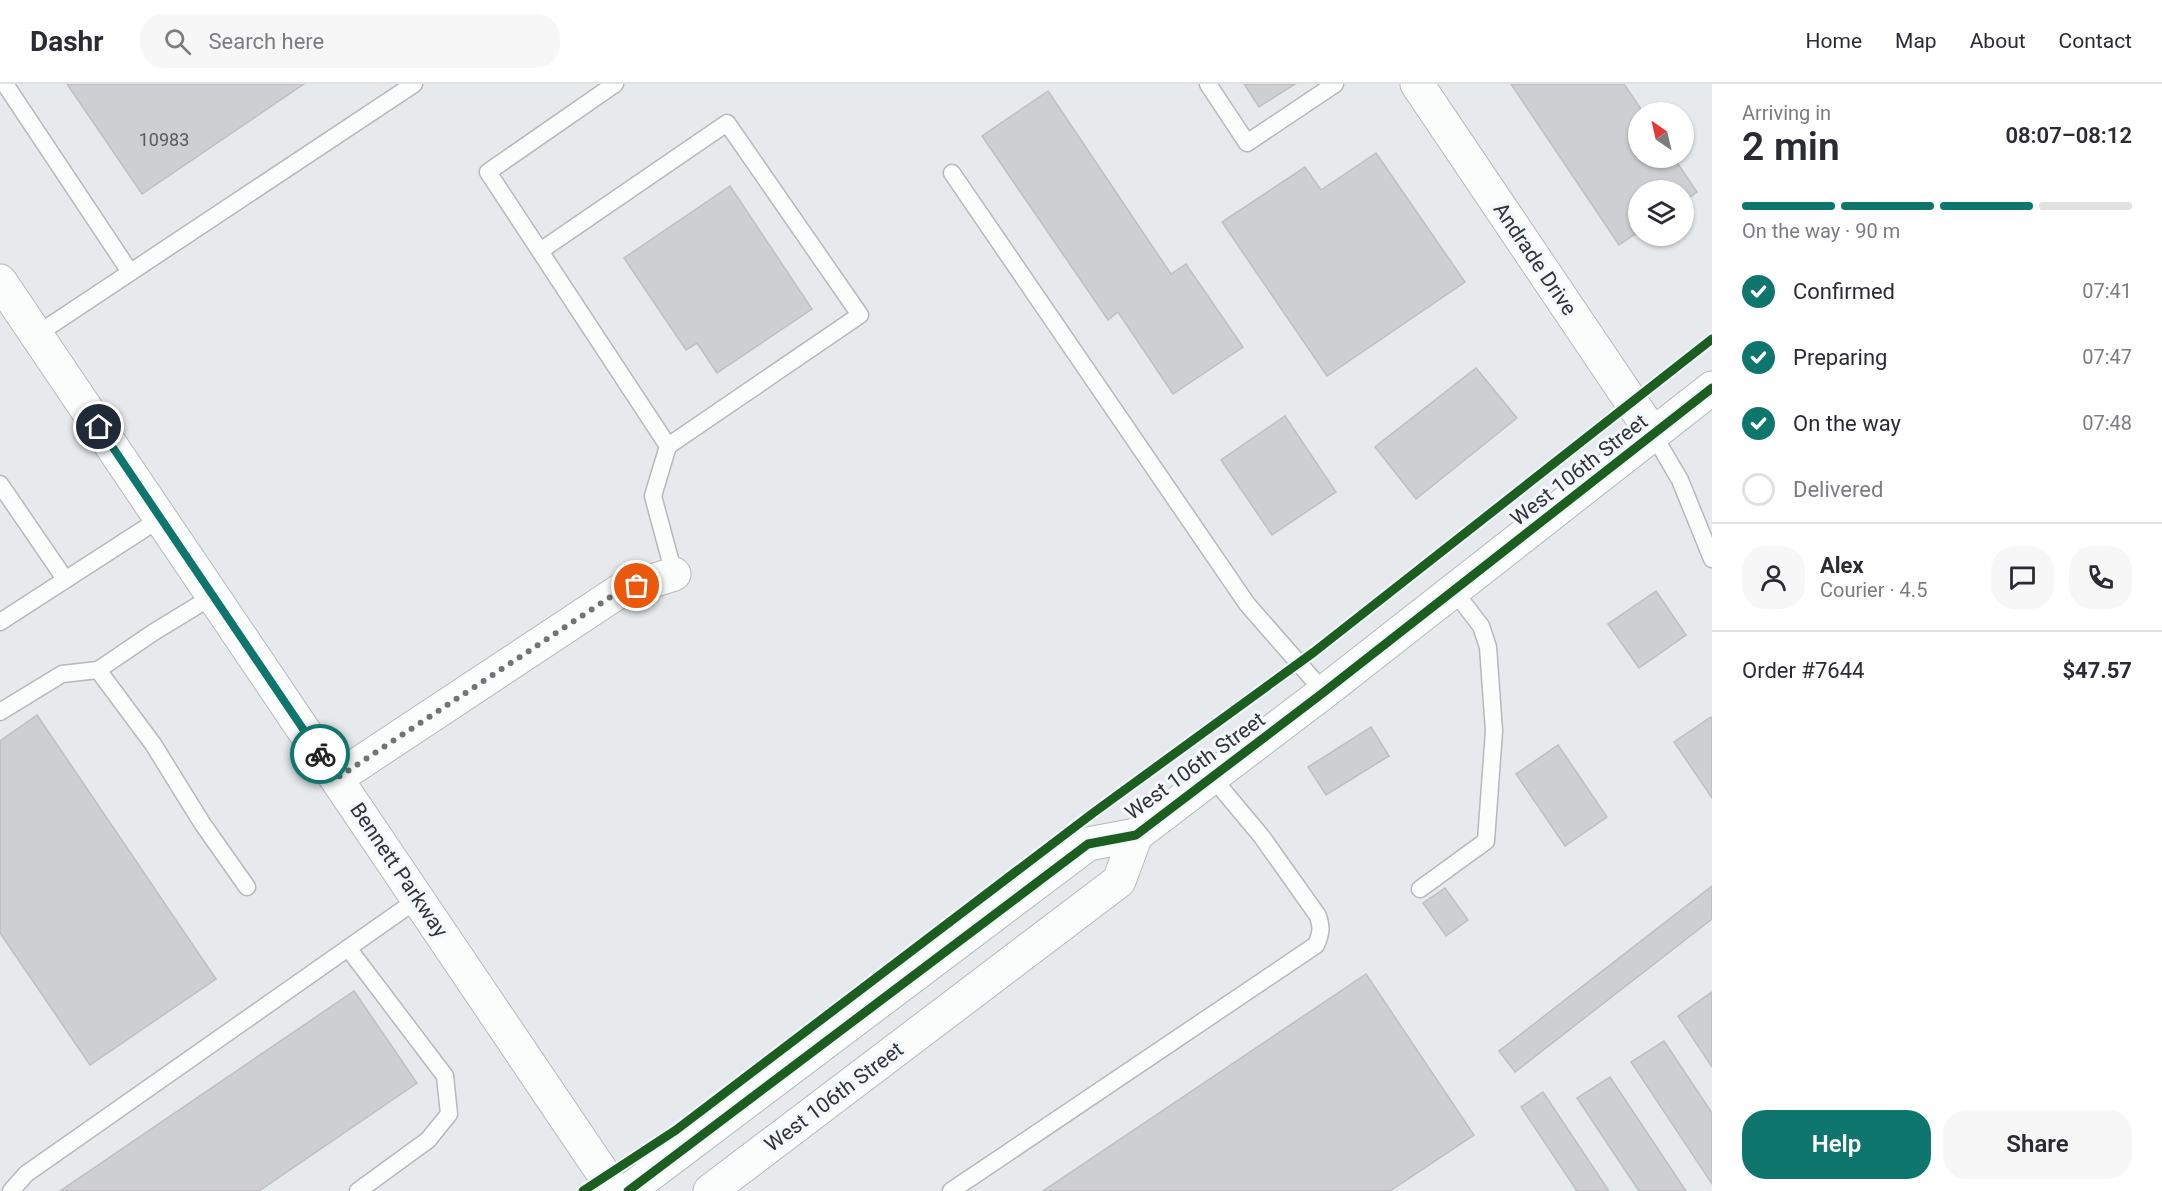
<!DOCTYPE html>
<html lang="en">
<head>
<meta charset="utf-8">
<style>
  :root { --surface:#fff; --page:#f7f7f7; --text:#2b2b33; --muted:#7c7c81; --line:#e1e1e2; --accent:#0f766e }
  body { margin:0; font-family:Roboto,sans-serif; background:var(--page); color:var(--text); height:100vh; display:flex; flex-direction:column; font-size:22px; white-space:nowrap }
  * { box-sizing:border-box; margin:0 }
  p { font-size:20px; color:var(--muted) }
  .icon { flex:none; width:33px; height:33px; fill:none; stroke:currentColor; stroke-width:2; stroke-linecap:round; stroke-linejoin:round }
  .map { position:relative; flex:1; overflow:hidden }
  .sheet { display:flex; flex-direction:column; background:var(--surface); width:450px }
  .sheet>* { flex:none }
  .needle { width:39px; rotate:326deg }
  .buttons { position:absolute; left:1628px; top:18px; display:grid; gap:12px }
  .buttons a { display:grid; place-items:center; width:66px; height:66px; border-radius:50%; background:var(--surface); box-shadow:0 2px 4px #0004; font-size:30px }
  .pin { position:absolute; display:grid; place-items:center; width:51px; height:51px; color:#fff; margin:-26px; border:3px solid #fff; border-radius:50%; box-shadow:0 2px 6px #0007 }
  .courier { position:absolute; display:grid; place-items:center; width:60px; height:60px; margin:-30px; border:4px solid #0f766e; border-radius:50%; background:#fff; color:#222; box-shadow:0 2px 8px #0007 }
  .head em { font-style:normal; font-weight:600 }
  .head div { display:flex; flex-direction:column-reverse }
  .head { display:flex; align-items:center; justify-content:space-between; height:102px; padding:0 30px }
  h1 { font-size:39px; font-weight:600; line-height:45px }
  .bar { display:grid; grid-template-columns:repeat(4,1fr); gap:9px 6px; align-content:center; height:72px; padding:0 30px }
  .bar i { height:8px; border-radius:4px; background:var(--line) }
  .bar .active { background:var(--accent) }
  .bar p { grid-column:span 4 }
  .line { display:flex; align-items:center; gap:15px; padding:0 30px; border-top:2px solid var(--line) }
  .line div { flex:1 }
  .round { display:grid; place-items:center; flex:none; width:63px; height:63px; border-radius:24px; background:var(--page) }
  ol { padding:0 30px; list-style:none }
  li { display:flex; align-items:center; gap:18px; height:66px }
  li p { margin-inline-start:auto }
  li .icon { padding:6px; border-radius:50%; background:var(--accent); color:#fff; stroke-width:4 }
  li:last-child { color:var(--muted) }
  li i { width:33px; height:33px; border:3px solid var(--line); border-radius:50% }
  .button { display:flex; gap:12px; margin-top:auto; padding:12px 30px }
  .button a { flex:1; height:69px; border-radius:24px; background:var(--accent); color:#fff; font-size:24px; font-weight:600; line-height:69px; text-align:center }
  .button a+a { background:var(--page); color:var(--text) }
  header { display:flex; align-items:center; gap:36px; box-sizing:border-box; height:84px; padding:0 30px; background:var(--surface); border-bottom:2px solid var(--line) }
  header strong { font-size:28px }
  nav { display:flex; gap:33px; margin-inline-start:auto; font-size:21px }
  .search { width:420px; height:54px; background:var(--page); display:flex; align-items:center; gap:15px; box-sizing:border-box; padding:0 21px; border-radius:24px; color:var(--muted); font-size:22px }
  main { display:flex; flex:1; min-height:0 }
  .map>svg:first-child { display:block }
  .building { fill:#cecfd2; stroke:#bebfc2; stroke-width:1.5 }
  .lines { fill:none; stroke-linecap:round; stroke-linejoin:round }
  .lane-casing { stroke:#b7b8bb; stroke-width:19 }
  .street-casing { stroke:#b7b8bb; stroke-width:35 }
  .secondary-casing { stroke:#b7b8bb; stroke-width:35 }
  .lane { stroke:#fbfcfc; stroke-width:16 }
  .street { stroke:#fbfcfc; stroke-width:33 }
  .secondary { stroke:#fbfcfc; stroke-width:33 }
  .cycleway-casing { stroke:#f2f8fe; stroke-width:13 }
  .cycleway { stroke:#1b5e20; stroke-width:9 }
  .done { stroke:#717477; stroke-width:6; stroke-dasharray:0 10.8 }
  .route { stroke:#0f766e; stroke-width:8 }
  .labels { text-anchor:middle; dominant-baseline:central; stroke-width:6; stroke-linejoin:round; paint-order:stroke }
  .number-label { font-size:18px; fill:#595b5e }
  .street-label { font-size:21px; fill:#323437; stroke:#f2f8fe }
</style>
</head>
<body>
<header>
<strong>Dashr</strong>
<div class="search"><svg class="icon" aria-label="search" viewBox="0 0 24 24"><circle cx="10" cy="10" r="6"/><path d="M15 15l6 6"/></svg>Search here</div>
<nav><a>Home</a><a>Map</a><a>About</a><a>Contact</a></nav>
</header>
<main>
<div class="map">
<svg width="1712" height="1107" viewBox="0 0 1712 1107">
  <rect width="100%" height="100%" fill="#e7eaed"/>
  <g class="building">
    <polygon points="67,0 304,0 142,110"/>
    <polygon points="1244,0 1295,0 1259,23"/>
    <polygon points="1511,0 1624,0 1643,28 1638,28 1638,74 1674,74 1697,108 1683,118 1683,106 1638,106 1638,148 1619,161"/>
    <polygon points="1048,7 1171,190 1186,180 1243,263 1173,310 1118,228 1108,236 982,52"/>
    <polygon points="1376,69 1465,198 1327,292 1222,138 1305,83 1321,106"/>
    <polygon points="730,102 812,225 717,289 697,259 686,266 624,174"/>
    <polygon points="1476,284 1517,334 1416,415 1375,363"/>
    <polygon points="1285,332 1336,408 1272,451 1221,376"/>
    <polygon points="1656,507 1686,551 1639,584 1608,540"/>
    <polygon points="37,631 216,895 90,981 0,849 0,657"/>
    <polygon points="1711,633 1712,634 1712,714 1674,658"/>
    <polygon points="1371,643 1389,672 1326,711 1308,683"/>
    <polygon points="1558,661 1607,733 1565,762 1516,690"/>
    <polygon points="1712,802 1712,835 1515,988 1499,967"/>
    <polygon points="1445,804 1468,836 1446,852 1423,819"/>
    <polygon points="1366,890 1474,1051 1390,1107 1043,1107"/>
    <polygon points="354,907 417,999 259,1107 60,1107"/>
    <polygon points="1712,908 1712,983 1678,932"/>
    <polygon points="1664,957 1712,1029 1712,1100 1631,978"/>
    <polygon points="1610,993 1686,1107 1639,1107 1577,1014"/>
    <polygon points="1543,1008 1609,1107 1577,1107 1521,1023"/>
  </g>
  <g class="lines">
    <g class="lane-casing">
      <g id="lane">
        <polyline points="5,0 130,188"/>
        <polyline points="615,0 488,88 668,362 653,412 674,490"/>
        <polyline points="1208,0 1247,59 1335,0"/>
        <polyline points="952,89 1247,520 1324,608"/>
        <polyline points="540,167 727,39 860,231 668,362"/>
        <polyline points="36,251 414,0"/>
        <polyline points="1653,350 1680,396 1712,475"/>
        <polyline points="0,400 65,495"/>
        <polyline points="0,538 161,434"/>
        <polyline points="98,586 153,660 202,739 247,803"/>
        <polyline points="0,628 62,590 98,586 154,548 213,512"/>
        <polyline points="1420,805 1486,757 1494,647 1488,563 1481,542 1454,507"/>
        <polyline points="348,864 445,992 449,1030 428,1056 358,1107"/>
        <polyline points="11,1107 26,1090 418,815"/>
        <path d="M951,1107l365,-246c5,-11 6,-18 2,-29l-56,-79 -50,-60"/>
      </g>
    </g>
    <g class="street-casing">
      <g id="street">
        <polyline points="1417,0 1653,350"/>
        <polyline points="0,197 615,1107"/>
        <polyline points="337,694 618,508 674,490"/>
      </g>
    </g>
    <g class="secondary-casing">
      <g id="secondary">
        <polyline points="628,1107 1088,760 1136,751 1324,608 1712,304"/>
        <polyline points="710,1107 1119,797 1136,751"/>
      </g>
    </g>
    <use href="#lane" class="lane"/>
    <use href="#street" class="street"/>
    <use href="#secondary" class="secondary"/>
    <g class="cycleway-casing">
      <g id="cycleway">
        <polyline points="583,1107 676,1046 1093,729 1314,568 1712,255"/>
        <polyline points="628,1107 1088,760 1136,751 1324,608 1712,304"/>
      </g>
    </g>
    <use href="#cycleway" class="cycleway"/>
  </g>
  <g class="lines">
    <polyline class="done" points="320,670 337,694 618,508 637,502"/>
    <polyline class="route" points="99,343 320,670"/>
  </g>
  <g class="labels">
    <g class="number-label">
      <text x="164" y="55">10983</text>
    </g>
    <g class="street-label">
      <text transform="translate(1535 175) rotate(56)">Andrade Drive</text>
      <text transform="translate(1579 386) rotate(-38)">West 106th Street</text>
      <text transform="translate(1195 682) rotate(-36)">West 106th Street</text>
      <text transform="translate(399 786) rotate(56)">Bennett Parkway</text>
      <text transform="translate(834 1013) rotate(-37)">West 106th Street</text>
    </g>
  </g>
</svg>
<div class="buttons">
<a><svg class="needle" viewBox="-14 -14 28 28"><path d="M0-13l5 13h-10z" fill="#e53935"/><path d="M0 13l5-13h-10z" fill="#7c7c81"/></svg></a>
<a><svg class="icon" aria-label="layers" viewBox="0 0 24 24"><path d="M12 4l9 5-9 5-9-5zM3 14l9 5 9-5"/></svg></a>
</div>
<div class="pin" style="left:637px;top:502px;background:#ea580c"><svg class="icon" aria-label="bag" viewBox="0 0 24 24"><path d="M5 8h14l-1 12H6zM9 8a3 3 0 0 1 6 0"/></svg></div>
<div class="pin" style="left:99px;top:343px;background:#1f2937"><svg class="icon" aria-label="home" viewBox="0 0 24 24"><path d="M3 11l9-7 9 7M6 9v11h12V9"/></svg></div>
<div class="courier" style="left:320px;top:670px"><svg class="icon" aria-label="bike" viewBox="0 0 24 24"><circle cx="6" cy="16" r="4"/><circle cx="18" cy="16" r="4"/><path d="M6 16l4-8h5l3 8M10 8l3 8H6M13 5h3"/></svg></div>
</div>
<section class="sheet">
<div class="head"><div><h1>2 min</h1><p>Arriving in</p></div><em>08:07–08:12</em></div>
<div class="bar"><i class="active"></i><i class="active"></i><i class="active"></i><i></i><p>On the way · 90 m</p></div>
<ol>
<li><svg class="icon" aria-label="check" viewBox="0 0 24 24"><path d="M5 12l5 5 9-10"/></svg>Confirmed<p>07:41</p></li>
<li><svg class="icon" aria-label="check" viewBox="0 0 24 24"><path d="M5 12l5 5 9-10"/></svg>Preparing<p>07:47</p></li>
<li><svg class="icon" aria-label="check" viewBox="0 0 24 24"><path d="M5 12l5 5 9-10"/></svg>On the way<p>07:48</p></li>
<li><i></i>Delivered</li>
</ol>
<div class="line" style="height:108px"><a class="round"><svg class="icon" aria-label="person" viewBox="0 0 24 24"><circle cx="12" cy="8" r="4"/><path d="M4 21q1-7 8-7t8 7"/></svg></a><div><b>Alex</b><p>Courier · 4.5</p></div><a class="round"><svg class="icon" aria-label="chat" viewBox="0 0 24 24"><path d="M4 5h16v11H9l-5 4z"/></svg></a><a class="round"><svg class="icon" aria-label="phone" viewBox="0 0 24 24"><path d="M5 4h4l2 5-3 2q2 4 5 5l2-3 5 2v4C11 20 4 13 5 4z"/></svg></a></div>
<div class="line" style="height:78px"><div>Order #7644</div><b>$47.57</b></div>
<div class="button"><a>Help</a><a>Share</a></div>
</section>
</main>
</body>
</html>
